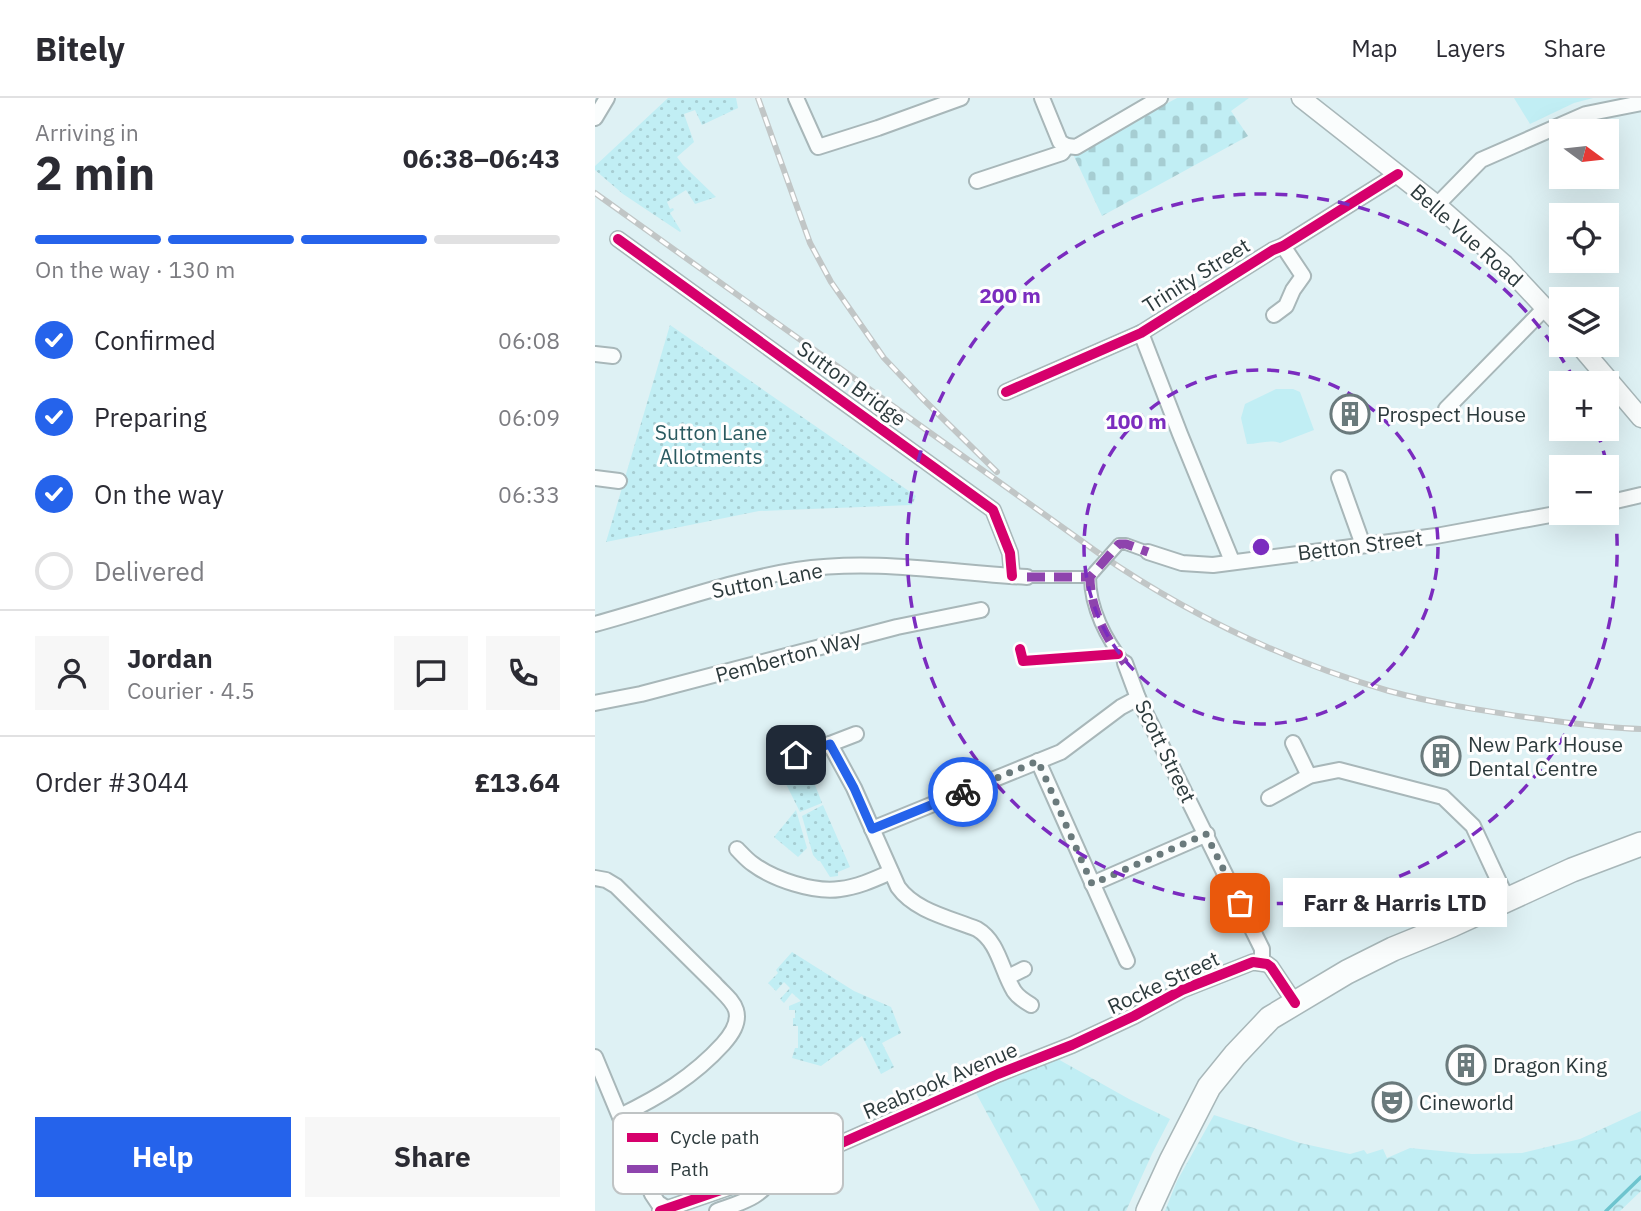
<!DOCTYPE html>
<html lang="en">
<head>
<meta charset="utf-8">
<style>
  :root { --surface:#fff; --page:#f7f7f7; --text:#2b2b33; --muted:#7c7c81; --line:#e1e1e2; --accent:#2563eb }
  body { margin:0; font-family:"IBM Plex Sans",sans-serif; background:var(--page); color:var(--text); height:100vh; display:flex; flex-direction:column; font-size:26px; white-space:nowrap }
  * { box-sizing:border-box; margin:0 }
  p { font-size:23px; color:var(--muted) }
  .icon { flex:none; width:38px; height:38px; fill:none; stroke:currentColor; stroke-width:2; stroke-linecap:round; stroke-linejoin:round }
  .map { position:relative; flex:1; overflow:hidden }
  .drawer { display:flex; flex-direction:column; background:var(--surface); width:595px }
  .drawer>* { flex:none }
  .needle { width:46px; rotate:105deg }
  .buttons { position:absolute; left:954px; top:21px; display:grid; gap:14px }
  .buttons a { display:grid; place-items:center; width:70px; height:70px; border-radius:0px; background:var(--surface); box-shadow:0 7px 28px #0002; font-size:35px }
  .pin { position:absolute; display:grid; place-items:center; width:60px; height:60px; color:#fff; margin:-30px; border-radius:14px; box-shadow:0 4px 10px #0006 }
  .courier { position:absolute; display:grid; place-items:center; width:70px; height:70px; margin:-35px; border:5px solid #2563eb; border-radius:50%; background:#fff; color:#222; box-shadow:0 2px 9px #0007 }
  .bubble { position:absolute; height:49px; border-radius:0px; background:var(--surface); box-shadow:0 7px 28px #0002; font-size:23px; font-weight:800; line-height:49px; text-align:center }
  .head em { font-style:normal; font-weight:800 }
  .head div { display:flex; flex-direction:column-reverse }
  .head { display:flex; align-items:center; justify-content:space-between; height:119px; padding:0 35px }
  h1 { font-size:46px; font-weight:800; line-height:52px }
  .bar { display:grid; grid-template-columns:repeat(4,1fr); gap:10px 7px; align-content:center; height:84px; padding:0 35px }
  .bar i { height:9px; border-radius:5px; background:var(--line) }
  .bar .active { background:var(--accent) }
  .bar p { grid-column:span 4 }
  .line { display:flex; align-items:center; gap:18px; padding:0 35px; border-top:2px solid var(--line) }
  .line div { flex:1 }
  .round { display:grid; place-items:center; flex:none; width:74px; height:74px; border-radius:0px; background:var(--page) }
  ol { padding:0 35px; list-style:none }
  li { display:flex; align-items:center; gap:21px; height:77px }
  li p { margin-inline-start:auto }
  li .icon { padding:7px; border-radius:50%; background:var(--accent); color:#fff; stroke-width:4 }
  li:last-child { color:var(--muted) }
  li i { width:38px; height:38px; border:4px solid var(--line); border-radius:50% }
  .cta { display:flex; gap:14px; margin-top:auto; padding:14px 35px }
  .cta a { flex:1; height:80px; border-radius:0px; background:var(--accent); color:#fff; font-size:28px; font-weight:800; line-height:80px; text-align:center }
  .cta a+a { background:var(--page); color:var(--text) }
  header { display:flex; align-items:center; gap:42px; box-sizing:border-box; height:98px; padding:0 35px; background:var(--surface); border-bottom:2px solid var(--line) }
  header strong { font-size:33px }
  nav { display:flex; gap:38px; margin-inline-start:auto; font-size:24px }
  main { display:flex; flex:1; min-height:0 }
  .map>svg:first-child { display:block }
  .grass { fill:#c1eef4 }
  .cemetery { fill:url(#cemetery-stones) }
  .park { fill:url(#park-crowns) }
  .garden { fill:url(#garden-dots) }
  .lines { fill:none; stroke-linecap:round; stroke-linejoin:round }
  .stream { stroke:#6ec4ce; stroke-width:3.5 }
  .pedestrian-casing { stroke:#a8b7b9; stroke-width:14 }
  .minor-casing { stroke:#a8b7b9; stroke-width:18 }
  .tertiary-casing { stroke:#a8b7b9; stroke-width:21 }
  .primary-casing { stroke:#a8b7b9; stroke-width:26 }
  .pedestrian { stroke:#fafdfd; stroke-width:10 }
  .minor { stroke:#fafdfd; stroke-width:14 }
  .tertiary { stroke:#fafdfd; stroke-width:18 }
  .primary { stroke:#fafdfd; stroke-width:23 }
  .rail-casing { stroke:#c1c6c6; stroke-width:6 }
  .rail { stroke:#fefefe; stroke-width:3.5; stroke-dasharray:10; stroke-linecap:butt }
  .pedestrian-bridge-casing { stroke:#a8b7b9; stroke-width:14; stroke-linecap:butt }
  .pedestrian-bridge { stroke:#fafdfd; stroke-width:10 }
  .quiet { stroke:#8e44ad; stroke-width:9; stroke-dasharray:18 9; stroke-linecap:butt }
  .cycleway-casing { stroke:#fefefe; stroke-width:15 }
  .cycleway { stroke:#d6006c; stroke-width:10 }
  .done { stroke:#6a7a7c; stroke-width:7; stroke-dasharray:0 12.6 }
  .route { stroke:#2563eb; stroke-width:9 }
  .ring { fill:none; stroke:#7b2cbf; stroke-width:3.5; stroke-dasharray:12 9 }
  .labels { text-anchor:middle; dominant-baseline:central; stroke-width:6; stroke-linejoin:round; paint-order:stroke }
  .street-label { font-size:21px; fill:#2c3a3c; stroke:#fefefe }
  .poi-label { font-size:21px; fill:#2c3a3c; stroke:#fefefe; text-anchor:start }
  .park-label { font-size:21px; fill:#2a5a60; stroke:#fefefe }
  .key { fill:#fefefe; stroke:#bfc3c4; stroke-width:2 }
  .key-label { font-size:19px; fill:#2c3a3c }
  .centre { fill:#7b2cbf; stroke:#fefefe; stroke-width:3.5 }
  .ring-label { font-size:21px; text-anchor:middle; font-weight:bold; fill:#7b2cbf; stroke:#fefefe; stroke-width:6; stroke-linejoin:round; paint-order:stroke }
</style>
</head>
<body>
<header>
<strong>Bitely</strong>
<nav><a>Map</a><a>Layers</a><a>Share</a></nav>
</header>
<main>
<section class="drawer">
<div class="head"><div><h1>2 min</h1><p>Arriving in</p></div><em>06:38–06:43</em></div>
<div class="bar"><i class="active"></i><i class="active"></i><i class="active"></i><i></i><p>On the way · 130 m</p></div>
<ol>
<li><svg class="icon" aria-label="check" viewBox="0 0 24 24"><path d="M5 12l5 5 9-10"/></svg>Confirmed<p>06:08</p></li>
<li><svg class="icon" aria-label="check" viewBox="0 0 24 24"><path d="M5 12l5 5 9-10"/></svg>Preparing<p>06:09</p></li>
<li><svg class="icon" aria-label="check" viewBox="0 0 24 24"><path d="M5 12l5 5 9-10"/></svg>On the way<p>06:33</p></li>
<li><i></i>Delivered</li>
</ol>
<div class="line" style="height:126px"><a class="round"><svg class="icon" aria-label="person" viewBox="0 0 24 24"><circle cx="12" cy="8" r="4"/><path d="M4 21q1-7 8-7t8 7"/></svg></a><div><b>Jordan</b><p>Courier · 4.5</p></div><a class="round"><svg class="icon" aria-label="chat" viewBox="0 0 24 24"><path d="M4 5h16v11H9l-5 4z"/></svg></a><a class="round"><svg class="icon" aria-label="phone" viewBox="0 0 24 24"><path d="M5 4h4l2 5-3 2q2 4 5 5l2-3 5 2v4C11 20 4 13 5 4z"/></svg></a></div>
<div class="line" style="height:91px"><div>Order #3044</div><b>£13.64</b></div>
<div class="cta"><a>Help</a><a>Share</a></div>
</section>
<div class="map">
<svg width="1046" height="1113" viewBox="0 0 1046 1113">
  <defs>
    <pattern id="cemetery-stones" width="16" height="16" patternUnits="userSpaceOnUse" patternTransform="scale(1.75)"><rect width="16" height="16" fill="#c1eef4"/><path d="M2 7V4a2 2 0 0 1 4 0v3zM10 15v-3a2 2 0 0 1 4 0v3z" fill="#a6cdd2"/></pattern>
    <pattern id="park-crowns" width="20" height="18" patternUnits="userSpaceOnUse" patternTransform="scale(1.75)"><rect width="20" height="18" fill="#c1eef4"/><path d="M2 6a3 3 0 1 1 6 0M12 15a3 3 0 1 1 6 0" fill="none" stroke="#a6cdd2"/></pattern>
    <pattern id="garden-dots" width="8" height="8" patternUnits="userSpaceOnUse" patternTransform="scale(1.75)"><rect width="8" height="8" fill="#c1eef4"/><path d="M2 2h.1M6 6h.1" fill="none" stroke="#a6cdd2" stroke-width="1.8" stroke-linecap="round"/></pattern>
  </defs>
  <rect width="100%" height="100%" fill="#def1f4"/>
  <g class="grass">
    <polygon points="919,0 998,0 979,5 935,26"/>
    <path d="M681,291h17l7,3 14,38 -34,13c-10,-4 -22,1 -33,1l-6,-26 4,-14z"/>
  </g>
  <polygon class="cemetery" points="582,0 654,0 636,13 653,38 507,118 478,56"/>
  <g class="park">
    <polygon points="461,960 534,1001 575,1021 557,1056 531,1113 445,1113 381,995"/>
    <polygon points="1046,1013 1046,1093 1025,1113 570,1113 582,1083 619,1017 705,1045 755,1056 769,1052 772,1056 788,1051 792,1060 815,1050 877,1056 927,1055 985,1041"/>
  </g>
  <g class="garden">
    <polygon points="73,0 141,0 143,10 107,27 100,12 89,16 99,44 82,59 88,67 121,99 100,106 91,92 72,104 75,111 78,110 79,112 75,115 86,133 85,134 28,96 0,72 0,68"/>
    <polygon points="75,227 321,398 317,407 164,413 11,444"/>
    <polygon points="213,669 227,705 205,714 188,680"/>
    <polygon points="228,707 255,769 243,774 243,778 235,779 225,763 223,763 218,757 207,718"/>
    <polygon points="201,712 212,750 203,759 179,739"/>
    <polygon points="197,854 259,893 296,909 306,935 287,945 299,969 286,976 267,938 226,968 197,960 200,950 203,950 203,928 198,928 198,920 200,920 200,912 194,912 194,908 206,903 197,895 189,905 185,901 195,890 189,884 181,893 173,885 183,875 181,872"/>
  </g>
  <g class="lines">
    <polyline class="stream" points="1011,1113 1046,1079"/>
    <g class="pedestrian-casing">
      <g id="pedestrian">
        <polyline points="524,446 531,446 553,454"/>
        <path d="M499,474l-4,5c0,31 16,62 35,86"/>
        <polyline points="432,479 495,479"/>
      </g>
    </g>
    <g class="minor-casing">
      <g id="minor">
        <polyline points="201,0 223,49 283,30 366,0"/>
        <polyline points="447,0 465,44 472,48 481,49 565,0"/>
        <polyline points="0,20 12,0"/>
        <polyline points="382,83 467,55 472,48"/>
        <polyline points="842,107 886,62 991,16 1046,5"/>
        <polyline points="23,141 398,412 415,455 417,478"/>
        <polyline points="679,217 691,208 698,192 708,178 688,148"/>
        <polyline points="546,235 585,336 637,463"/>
        <polyline points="0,256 18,258"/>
        <polyline points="411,294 546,235 678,152 688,148 803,76"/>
        <polyline points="851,311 950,210"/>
        <polyline points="0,380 24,383"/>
        <polyline points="744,380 768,447"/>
        <polyline points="1012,405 1046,397"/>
        <polyline points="553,454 587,465 618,467 841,438 966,415"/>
        <path d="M0,526c67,-18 133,-43 202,-54 76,-12 154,3 230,7"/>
        <polyline points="530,565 543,600 667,851 667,864"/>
        <polyline points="0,605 46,596 302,529 386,512"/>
        <path d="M261,636l-26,10 24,44 44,99c17,24 52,31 79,42 22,13 24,41 37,62 4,6 10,10 17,14"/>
        <polyline points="698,645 714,678"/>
        <polyline points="201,657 235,646"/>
        <polyline points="443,663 532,863"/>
        <polyline points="674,700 714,678 744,672 848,699 878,728 912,801"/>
        <polyline points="277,731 466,654 526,609 543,600"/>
        <path d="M142,751c5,5 10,11 16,15 20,15 61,29 87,25 18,-2 35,-10 51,-17"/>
        <path d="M0,780l11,2 10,6 99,98c7,8 18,16 21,26 4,13 -5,25 -13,34 -30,33 -64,53 -103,72"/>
        <polyline points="497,786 612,736"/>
        <polyline points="413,879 429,871"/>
        <polyline points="0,959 57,1096 63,1105 71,1110"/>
        <polyline points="65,1113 155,1082 180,1075 217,1058 403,976 477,947 539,918 587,892 658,864 672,866 676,869 700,905"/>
        <path d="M122,1113c25,-9 45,-13 58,-38"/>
      </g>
    </g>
    <g class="tertiary-casing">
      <g id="tertiary">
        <polyline points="706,0 842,107 909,166 966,227"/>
        <polyline points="984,247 1046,320"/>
      </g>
    </g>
    <g class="primary-casing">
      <polyline id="primary" points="553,1113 576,1063 614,989 640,957 675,920 752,874 798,851 857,827 977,772 1046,746"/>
    </g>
    <use href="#pedestrian" class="pedestrian"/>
    <use href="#minor" class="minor"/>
    <use href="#tertiary" class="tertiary"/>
    <use href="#primary" class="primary"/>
    <g class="rail-casing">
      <g id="rail">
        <polyline points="163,0 215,145 236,184 289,260 327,300 402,374"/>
        <path d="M0,95l502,359c88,61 188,109 292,139 44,12 90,19 136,26 38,5 77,11 116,12"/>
      </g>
    </g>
    <use href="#rail" class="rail"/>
    <g class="pedestrian-bridge-casing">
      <polyline id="pedestrian-bridge" points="499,474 524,446"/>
    </g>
    <use href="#pedestrian-bridge" class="pedestrian-bridge"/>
    <g class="quiet">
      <polyline points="432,479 495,479"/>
      <path d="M530,565c-19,-24 -35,-55 -35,-86l29,-33h7l22,8"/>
    </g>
    <g class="cycleway-casing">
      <g id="cycleway">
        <polyline points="23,141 398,412 415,455 417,478"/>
        <polyline points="411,294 546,235 678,152 688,148 803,76"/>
        <polyline points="425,551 428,563 523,556"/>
        <polyline points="65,1113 155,1082 180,1075 217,1058 403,976 477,947 539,918 587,892 658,864 672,866 676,869 700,905"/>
      </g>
    </g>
    <use href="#cycleway" class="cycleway"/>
  </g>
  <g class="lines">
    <polyline class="done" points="368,694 443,663 497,786 611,736 645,805"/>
    <polyline class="route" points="201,657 235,646 259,690 277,731 368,694"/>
  </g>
  <g class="ring">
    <circle cx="666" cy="449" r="177"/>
    <path d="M1002 333A355 355 0 1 1 981 285"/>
  </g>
  <defs>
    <g id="building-ring" transform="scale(2.0125)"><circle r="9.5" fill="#fefefe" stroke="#6a7a7c" stroke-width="1.5"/><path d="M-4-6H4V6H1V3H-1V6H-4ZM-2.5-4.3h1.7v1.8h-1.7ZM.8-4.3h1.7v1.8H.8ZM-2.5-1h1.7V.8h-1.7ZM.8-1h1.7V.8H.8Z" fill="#6a7a7c"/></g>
    <g id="theatre-ring" transform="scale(2.0125)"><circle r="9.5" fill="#fefefe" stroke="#6a7a7c" stroke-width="1.5"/><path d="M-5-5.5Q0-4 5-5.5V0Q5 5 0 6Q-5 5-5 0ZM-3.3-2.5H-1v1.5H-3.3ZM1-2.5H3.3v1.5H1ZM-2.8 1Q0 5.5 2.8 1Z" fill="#6a7a7c"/></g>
  </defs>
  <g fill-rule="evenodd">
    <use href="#building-ring" x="755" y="316"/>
    <use href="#building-ring" x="846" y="658"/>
    <use href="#building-ring" x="871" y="967"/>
    <use href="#theatre-ring" x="797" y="1004"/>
  </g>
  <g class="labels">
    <g class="street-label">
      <text transform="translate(872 137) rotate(42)">Belle Vue Road</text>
      <text transform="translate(601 177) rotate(-32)">Trinity Street</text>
      <text transform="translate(257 285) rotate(36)">Sutton Bridge</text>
      <text transform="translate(765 447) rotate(-7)">Betton Street</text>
      <text transform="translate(172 482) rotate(-11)">Sutton Lane</text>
      <text transform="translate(193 558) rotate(-15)">Pemberton Way</text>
      <text transform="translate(571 653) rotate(64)">Scott Street</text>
      <text transform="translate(568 884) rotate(-25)">Rocke Street</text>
      <text transform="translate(345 982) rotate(-23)">Reabrook Avenue</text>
    </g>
    <g class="poi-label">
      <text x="782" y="316">Prospect House</text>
      <text x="873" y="646">New Park House<tspan x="873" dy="24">Dental Centre</tspan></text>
      <text x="898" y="967">Dragon King</text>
      <text x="824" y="1004">Cineworld</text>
    </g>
    <g class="park-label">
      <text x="116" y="334">Sutton Lane<tspan x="116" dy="24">Allotments</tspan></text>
    </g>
  </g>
  <rect x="18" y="1015" width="230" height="81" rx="10" class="key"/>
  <rect x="32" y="1035" width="31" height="9" fill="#d6006c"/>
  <rect x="32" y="1067" width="31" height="8" fill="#8e44ad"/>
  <g class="key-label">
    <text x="75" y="1046">Cycle path</text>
    <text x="75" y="1078">Path</text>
  </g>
  <circle cx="666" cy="449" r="10" class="centre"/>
  <g class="ring-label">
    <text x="415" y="205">200 m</text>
    <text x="541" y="331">100 m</text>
  </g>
</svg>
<div class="buttons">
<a><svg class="needle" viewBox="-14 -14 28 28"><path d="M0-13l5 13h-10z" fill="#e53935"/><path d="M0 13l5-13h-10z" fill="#7c7c81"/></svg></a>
<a><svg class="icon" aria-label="locate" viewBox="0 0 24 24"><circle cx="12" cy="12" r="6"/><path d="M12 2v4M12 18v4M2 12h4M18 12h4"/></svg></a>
<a><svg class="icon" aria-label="layers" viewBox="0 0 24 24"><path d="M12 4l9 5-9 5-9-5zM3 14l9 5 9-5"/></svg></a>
<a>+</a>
<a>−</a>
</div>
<div class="pin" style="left:645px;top:805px;background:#ea580c"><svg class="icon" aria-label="bag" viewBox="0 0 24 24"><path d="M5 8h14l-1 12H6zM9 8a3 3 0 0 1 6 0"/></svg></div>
<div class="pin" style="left:201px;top:657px;background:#1f2937"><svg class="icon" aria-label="home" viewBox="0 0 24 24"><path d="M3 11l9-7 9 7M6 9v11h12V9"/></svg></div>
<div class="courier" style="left:368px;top:694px"><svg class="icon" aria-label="bike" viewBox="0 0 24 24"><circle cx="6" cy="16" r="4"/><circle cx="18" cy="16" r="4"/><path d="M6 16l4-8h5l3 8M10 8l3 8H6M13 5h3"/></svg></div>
<div class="bubble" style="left:688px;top:780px;width:224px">Farr &amp; Harris LTD</div>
</div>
</main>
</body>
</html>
